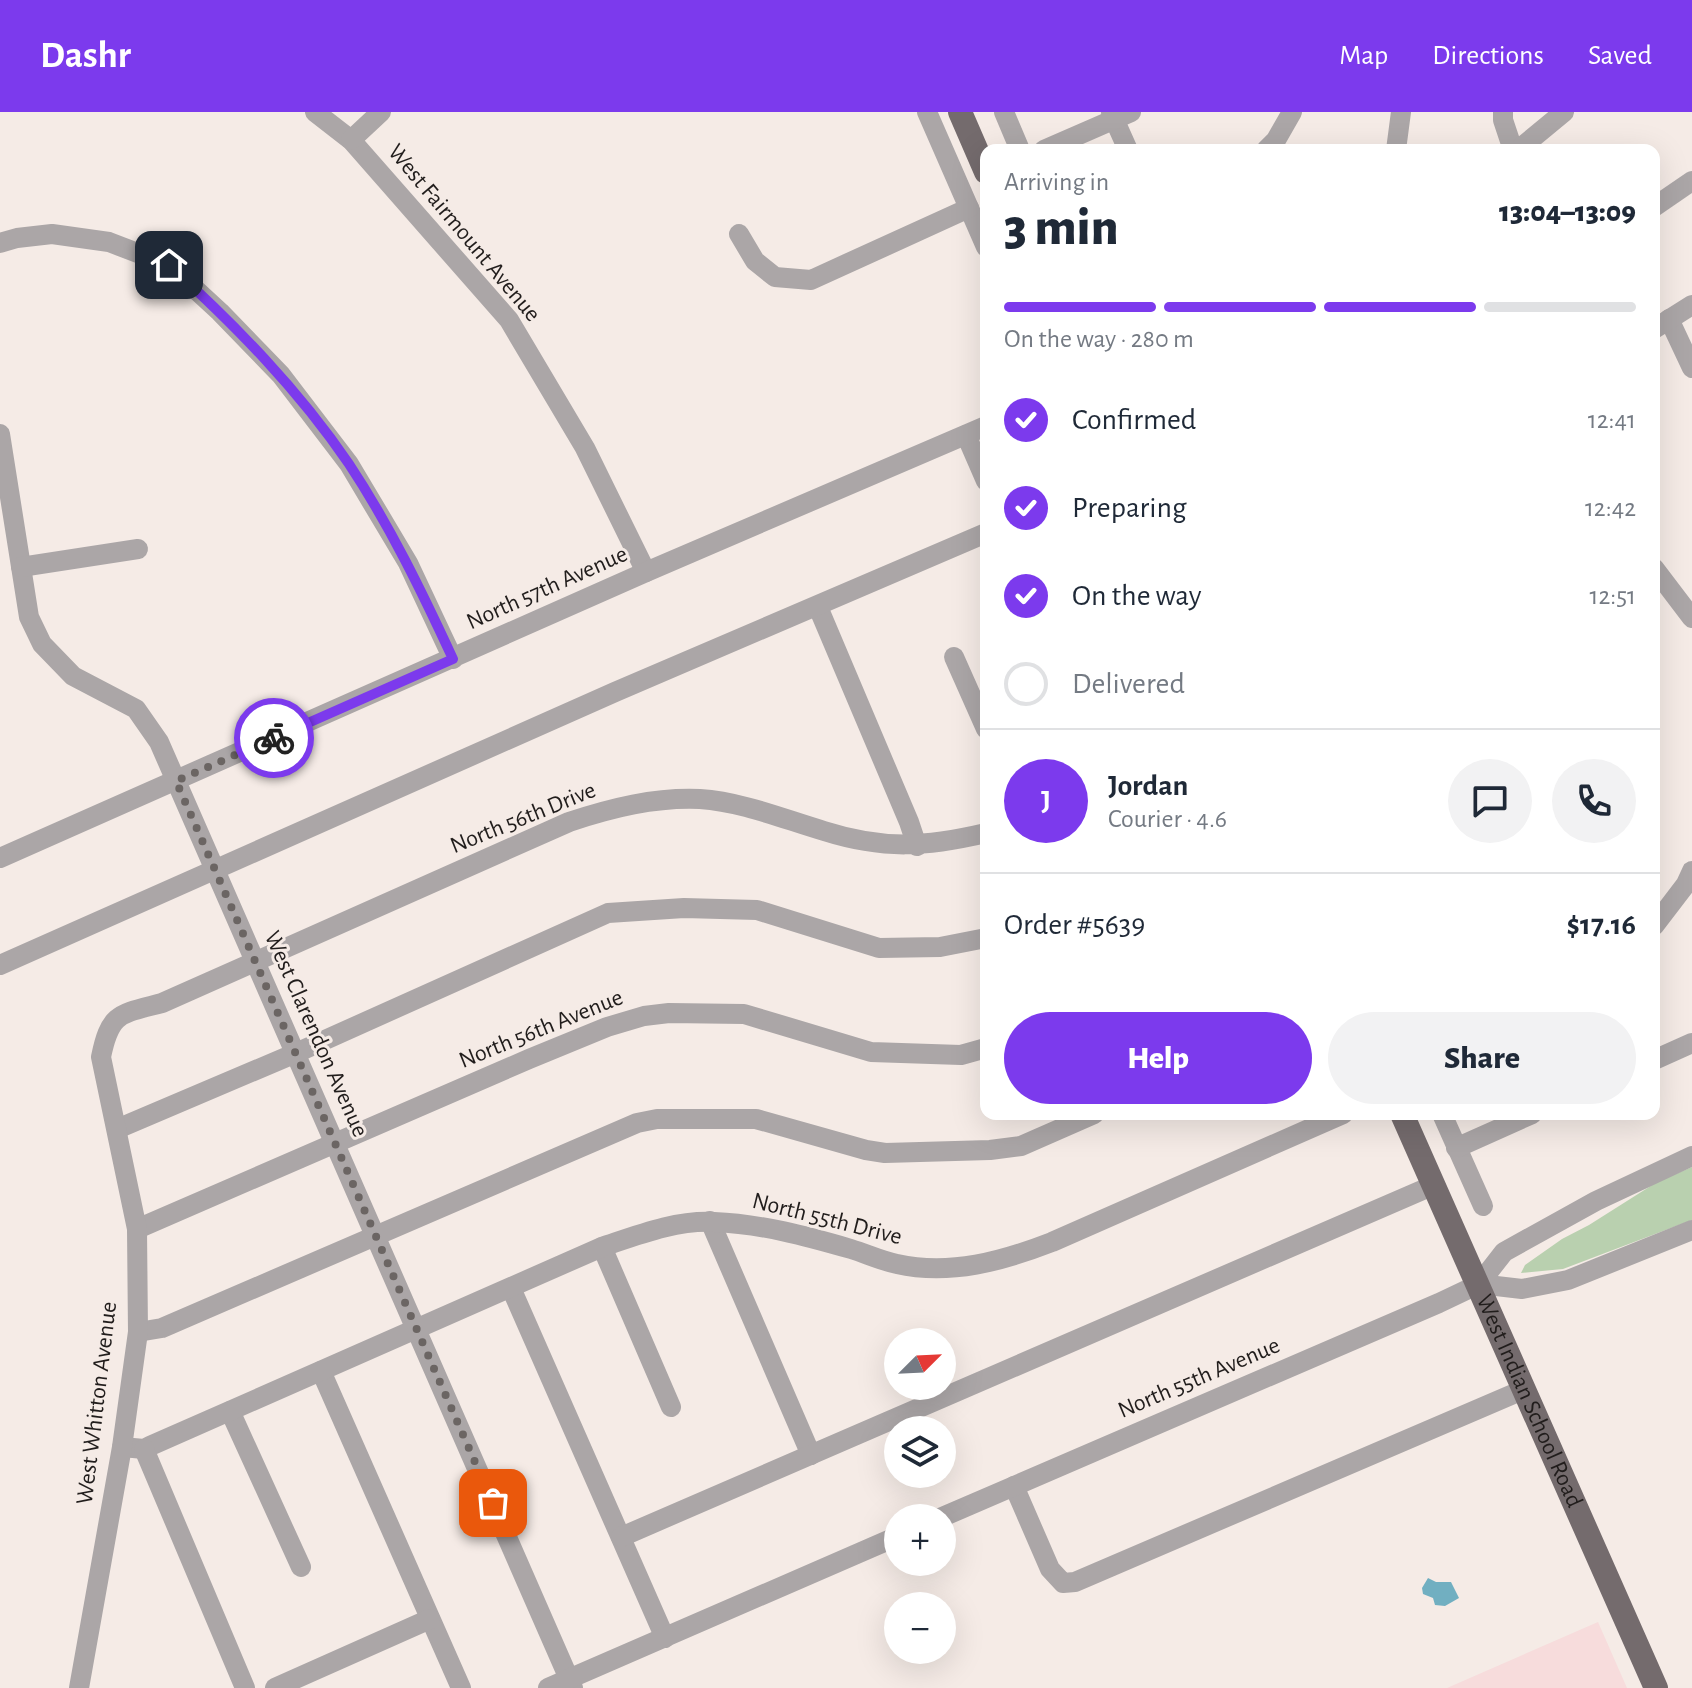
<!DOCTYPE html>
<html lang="en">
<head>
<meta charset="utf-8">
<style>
  :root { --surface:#fff; --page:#f2f2f3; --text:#1f2937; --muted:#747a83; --line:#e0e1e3; --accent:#7c3aed }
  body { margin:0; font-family:"Alegreya Sans",sans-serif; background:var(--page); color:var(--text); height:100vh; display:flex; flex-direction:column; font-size:30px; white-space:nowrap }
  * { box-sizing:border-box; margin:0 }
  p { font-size:26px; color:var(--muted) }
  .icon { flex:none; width:44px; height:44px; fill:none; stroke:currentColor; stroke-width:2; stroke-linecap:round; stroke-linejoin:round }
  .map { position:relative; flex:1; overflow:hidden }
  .panel { position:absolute; left:980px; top:32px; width:680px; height:976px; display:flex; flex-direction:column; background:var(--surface); border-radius:16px; box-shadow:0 8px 32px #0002 }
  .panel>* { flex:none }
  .needle { width:52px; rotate:66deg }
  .tools { position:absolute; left:884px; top:1216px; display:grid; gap:16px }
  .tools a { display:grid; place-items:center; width:72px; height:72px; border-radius:50%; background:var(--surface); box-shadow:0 8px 32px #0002; font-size:40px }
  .pin { position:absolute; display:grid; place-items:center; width:68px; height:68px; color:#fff; margin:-34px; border-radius:16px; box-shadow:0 4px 12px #0006 }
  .courier { position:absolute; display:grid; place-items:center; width:80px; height:80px; margin:-40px; border:6px solid #7c3aed; border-radius:50%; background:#fff; color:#222; box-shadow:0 2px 10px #0007 }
  .headline em { font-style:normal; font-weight:800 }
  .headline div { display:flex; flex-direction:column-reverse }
  .headline { display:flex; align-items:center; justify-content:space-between; height:136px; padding:0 24px }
  h1 { font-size:52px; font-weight:800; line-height:60px }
  .bar { display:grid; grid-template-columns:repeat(4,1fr); gap:12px 8px; align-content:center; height:96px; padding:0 24px }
  .bar i { height:10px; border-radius:6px; background:var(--line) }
  .bar .on { background:var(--accent) }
  .bar p { grid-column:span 4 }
  .line { display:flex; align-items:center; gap:20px; padding:0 24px; border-top:2px solid var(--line) }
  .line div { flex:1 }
  .round { display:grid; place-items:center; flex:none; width:84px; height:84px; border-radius:42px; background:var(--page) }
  ol { padding:0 24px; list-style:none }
  li { display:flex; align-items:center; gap:24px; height:88px }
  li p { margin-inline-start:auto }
  li .icon { padding:8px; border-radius:50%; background:var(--accent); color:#fff; stroke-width:4 }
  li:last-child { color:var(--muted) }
  li i { width:44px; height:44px; border:4px solid var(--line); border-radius:50% }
  .button { display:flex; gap:16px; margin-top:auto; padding:16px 24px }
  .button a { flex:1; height:92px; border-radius:48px; background:var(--accent); color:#fff; font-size:32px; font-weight:800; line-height:92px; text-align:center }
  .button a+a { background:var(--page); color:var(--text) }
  header { display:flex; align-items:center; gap:48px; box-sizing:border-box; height:112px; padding:0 40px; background:var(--accent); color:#fff }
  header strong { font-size:38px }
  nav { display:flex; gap:44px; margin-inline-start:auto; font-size:28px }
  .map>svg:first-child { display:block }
  .commercial { fill:#f7dcdc }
  .green { fill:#b9d0af }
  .water { fill:#71afc1 }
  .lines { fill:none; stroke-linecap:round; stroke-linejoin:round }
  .minor { stroke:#aba6a7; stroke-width:20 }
  .major { stroke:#746b6d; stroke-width:24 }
  .done { stroke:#6b6563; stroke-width:8; stroke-dasharray:0 14.4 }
  .route { stroke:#7c3aed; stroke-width:10 }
  .labels { text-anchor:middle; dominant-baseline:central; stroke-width:6; stroke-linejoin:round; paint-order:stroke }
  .street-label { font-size:24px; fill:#211d1c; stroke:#f5ebe6 }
</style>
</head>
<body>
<header>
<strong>Dashr</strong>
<nav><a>Map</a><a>Directions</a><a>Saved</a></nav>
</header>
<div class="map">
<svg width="1692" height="1576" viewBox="0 0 1692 1576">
  <rect width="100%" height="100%" fill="#f5ebe6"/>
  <polygon class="commercial" points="1598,1510 1627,1576 1447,1576"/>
  <polygon class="green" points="1692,1055 1692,1108 1563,1157 1521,1161 1525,1153 1562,1127 1589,1113 1657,1070"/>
  <polygon class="water" points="1428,1466 1436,1470 1451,1470 1459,1486 1445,1494 1435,1493 1433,1486 1423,1482 1422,1476"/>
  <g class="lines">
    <g class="minor">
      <polyline points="315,0 351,28 509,208 585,336 646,460"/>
      <polyline points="927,0 986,135"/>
      <polyline points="1004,0 1020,38"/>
      <polyline points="1111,0 1128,38"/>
      <polyline points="1503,0 1503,8 1513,38"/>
      <polyline points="351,28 381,0"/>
      <polyline points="1044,38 1131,0"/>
      <polyline points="1266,38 1276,28 1292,0"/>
      <polyline points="1396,38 1401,0"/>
      <polyline points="1518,38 1564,0"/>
      <polyline points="1654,95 1692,69"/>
      <polyline points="739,122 755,149 775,165 811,168 969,96"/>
      <polyline points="0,131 17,126 52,122 109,130 169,153 220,200 281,263 349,352 408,451 453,547"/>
      <polyline points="1669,207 1692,256"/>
      <polyline points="1654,217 1692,193"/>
      <polyline points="0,322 29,505 42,532 73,564 136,597 159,630 573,1576"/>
      <polyline points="966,323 986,369"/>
      <polyline points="21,455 138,437"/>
      <polyline points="1654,456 1692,506"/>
      <polyline points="818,495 909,710 917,734"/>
      <polyline points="954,545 986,617"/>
      <polyline points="0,746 646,460 986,314"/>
      <polyline points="1654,814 1686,772 1692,759"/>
      <polyline points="0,853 615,580 986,421"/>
      <polyline points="1654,948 1692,931"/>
      <polyline points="1442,1002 1483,1094"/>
      <polyline points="117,1017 296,941 608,801 684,796 757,798 879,836 940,835 986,826"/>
      <polyline points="1456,1036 1532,1002"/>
      <polyline points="710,1109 811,1343"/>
      <polyline points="137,1117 529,947 607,915 644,904 669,901 744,902 871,940 961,943 986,936"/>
      <polyline points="602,1135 671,1295"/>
      <polyline points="1479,1172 1522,1177 1568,1168 1692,1118"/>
      <polyline points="511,1176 665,1526"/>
      <polyline points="138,1220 162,1216 637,1011 657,1007 756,1007 866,1038 885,1041 990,1038 1021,1034 1094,1002"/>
      <polyline points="321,1259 461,1576"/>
      <polyline points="230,1299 301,1455"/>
      <path d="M122,1335l22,2 6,-3 452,-199c36,-12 74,-27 112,-25 48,2 92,14 137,27 16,5 31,12 46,15 53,12 106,-3 155,-22l291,-128"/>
      <polyline points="144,1337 245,1576"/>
      <polyline points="1014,1374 1050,1457 1063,1471 1075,1470 1525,1277"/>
      <polyline points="940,1406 1439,1191 1479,1172 1504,1140 1596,1089 1692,1044"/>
      <polyline points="621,1425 1434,1073"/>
      <path d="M79,1576l43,-241 16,-115 -1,-103 -36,-172c9,-45 19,-43 61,-54l407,-181c42,-14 86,-25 131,-23 43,3 83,20 124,32 60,19 102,16 162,2"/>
      <polyline points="275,1576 430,1507"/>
      <polyline points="548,1576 898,1424"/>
    </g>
    <g class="major">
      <polyline points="960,0 986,60"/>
      <path id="s1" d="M1402,1002l254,574"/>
    </g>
  </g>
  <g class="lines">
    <polyline class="done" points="274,626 176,669 493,1391"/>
    <path class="route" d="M169,153c66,60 129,124 180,199 41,62 73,128 104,195l-179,79"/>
  </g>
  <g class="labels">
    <g class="street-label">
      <text transform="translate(464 121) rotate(50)">West Fairmount Avenue</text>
      <text transform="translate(547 476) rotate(-24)">North 57th Avenue</text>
      <text transform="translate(523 706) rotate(-22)">North 56th Drive</text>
      <text transform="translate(541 917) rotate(-22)">North 56th Avenue</text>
      <text transform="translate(316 922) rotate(66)">West Clarendon Avenue</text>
      <text transform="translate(827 1107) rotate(14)">North 55th Drive</text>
      <text transform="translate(1199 1266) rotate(-23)">North 55th Avenue</text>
      <text stroke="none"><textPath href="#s1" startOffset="314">West Indian School Road</textPath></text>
      <text transform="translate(97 1291) rotate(-83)">West Whitton Avenue</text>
    </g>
  </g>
</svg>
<div class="tools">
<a><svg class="needle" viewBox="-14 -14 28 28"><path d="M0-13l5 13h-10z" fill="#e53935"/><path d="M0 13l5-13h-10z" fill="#747a83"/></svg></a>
<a><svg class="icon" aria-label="layers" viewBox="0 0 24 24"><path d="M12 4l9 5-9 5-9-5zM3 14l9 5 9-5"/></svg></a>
<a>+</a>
<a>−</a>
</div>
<div class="pin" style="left:493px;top:1391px;background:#ea580c"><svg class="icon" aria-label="bag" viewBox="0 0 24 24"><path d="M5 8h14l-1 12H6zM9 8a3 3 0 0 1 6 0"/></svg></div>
<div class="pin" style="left:169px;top:153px;background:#1f2937"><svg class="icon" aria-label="home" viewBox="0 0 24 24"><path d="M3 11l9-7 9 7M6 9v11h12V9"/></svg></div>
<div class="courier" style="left:274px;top:626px"><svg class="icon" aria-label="bike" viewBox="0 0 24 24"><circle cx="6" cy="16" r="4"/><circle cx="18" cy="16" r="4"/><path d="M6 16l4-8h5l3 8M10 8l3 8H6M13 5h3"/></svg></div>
<section class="panel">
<div class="headline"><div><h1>3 min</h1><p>Arriving in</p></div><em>13:04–13:09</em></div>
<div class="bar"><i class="on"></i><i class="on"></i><i class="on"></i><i></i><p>On the way · 280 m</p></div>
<ol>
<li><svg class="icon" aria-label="check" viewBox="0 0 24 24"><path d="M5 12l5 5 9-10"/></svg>Confirmed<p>12:41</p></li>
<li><svg class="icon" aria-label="check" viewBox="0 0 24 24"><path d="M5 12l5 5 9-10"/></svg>Preparing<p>12:42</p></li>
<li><svg class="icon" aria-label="check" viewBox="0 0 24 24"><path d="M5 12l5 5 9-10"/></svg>On the way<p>12:51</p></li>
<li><i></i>Delivered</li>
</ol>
<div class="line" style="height:144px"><b class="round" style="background:var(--accent);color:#fff">J</b><div><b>Jordan</b><p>Courier · 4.6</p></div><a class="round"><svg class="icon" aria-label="chat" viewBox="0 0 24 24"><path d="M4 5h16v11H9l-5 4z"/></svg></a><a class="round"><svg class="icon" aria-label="phone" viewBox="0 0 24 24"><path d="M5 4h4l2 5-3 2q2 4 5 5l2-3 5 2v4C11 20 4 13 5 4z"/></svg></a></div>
<div class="line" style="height:104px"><div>Order #5639</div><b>$17.16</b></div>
<div class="button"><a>Help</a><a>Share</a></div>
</section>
</div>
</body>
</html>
